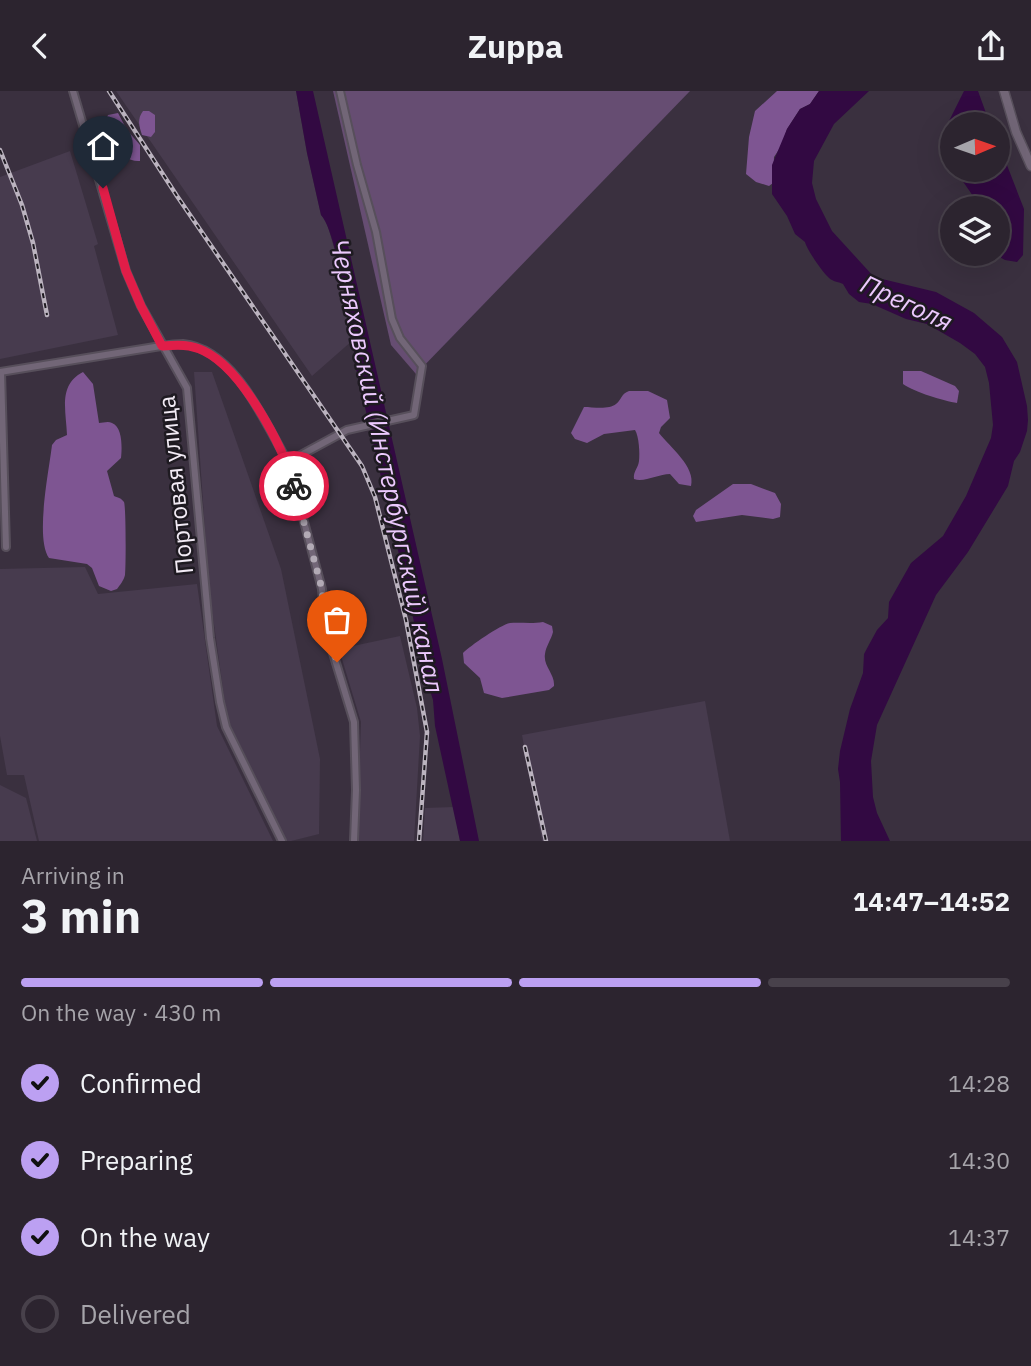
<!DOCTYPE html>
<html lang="en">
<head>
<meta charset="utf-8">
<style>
  :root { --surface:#2c242f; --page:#38303b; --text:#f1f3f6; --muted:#a6a4aa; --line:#48414b; --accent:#bca0f2 }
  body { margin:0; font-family:"IBM Plex Sans",sans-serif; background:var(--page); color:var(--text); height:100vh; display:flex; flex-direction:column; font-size:26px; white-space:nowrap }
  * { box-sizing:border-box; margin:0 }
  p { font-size:23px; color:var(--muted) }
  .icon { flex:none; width:38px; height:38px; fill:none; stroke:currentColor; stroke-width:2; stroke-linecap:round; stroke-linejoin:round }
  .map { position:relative; height:750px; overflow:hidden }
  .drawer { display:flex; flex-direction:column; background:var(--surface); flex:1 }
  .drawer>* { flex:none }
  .needle { width:46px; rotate:88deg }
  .controls { position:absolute; left:940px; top:21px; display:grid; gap:14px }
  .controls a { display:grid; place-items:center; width:70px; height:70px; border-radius:50%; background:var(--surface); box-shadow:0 7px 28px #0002,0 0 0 2px var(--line); font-size:35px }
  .pin { position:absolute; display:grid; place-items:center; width:60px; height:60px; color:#fff; margin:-72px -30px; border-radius:50% 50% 50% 0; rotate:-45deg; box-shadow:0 0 7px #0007 }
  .pin .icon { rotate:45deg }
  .courier { position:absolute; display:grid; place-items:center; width:70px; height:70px; margin:-35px; border:5px solid #e11d48; border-radius:50%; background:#fff; color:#222; box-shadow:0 2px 9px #0007 }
  .headline em { font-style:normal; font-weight:700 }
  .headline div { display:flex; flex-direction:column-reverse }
  .headline { display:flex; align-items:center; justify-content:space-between; height:119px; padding:0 21px }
  h1 { font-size:46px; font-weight:700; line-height:52px }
  .bar { display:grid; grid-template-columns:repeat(4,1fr); gap:10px 7px; align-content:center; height:84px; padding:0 21px }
  .bar i { height:9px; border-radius:5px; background:var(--line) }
  .bar .current { background:var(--accent) }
  .bar p { grid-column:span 4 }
  ol { padding:0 21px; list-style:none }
  li { display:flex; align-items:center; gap:21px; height:77px }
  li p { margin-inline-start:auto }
  li .icon { padding:7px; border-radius:50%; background:var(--accent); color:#111; stroke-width:4 }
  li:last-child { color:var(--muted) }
  li i { width:38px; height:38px; border:4px solid var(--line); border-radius:50% }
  header { display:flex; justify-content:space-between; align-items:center; height:91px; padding:0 21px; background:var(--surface); font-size:32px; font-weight:700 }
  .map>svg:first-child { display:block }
  .built { fill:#473b4e }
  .green { fill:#664d72 }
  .forest { fill:#7e5592 }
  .water { fill:#320942 }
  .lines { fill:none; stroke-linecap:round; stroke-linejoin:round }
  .minor-casing { stroke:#574f5b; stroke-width:10 }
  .tertiary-casing { stroke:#574f5b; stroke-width:11 }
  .minor { stroke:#726677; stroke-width:6 }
  .tertiary { stroke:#726677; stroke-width:8 }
  .rail-casing { stroke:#bbb3bf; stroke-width:4.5 }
  .rail { stroke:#1e1a21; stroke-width:2; stroke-dasharray:5; stroke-linecap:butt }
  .done { stroke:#b2aab5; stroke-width:7; stroke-dasharray:0 12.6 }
  .route { stroke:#e11d48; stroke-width:9 }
  .labels { text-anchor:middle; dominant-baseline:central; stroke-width:5; stroke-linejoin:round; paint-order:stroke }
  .street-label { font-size:24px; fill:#f2ebf5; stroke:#1e1a21 }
  .water-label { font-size:26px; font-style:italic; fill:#ecc9fe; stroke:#1e1a21 }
</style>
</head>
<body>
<header><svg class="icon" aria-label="back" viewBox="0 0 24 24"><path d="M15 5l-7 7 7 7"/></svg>Zuppa<svg class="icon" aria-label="share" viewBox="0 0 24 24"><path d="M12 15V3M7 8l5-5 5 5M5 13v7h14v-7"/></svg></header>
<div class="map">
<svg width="1031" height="750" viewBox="0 0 1031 750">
  <rect width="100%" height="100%" fill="#3a303f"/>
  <g class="built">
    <polygon points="116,0 296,0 307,62 321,124 326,129 335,160 353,249 312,285"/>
    <polygon points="70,60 98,153 94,155 118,244 0,268 0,86"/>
    <polygon points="194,281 212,281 281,478 320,668 319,743 291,750 286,750 227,627 209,497"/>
    <polygon points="85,476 98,503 197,493 217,635 273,750 39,750 24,684 7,684 0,645 0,478"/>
    <polygon points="400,545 417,617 420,645 414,750 357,750 361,631 339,558"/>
    <polygon points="705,610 730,750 542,750 522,644"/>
    <polygon points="0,694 26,707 37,750 0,750"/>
    <polygon points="454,716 460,750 423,750 425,717"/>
  </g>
  <polygon class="green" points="333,0 690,0 416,283 391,254"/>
  <g class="forest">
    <polygon points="777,0 819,0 810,13 800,18 787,38 782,54 774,66 773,92 769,95 756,91 746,83 749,46 755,20"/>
    <path d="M143,20h6l6,4v17l-4,5 -9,-2c-3,-9 -5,-16 1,-24z"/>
    <path d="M118,22l9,17 13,15v16c-19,2 -42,-27 -32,-46z"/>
    <path d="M903,280h18l34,15 4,5 -2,12c-13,-2 -43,-11 -54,-19z"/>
    <path d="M83,281l10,12 6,39c4,0 9,-2 13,0 11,4 10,26 9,35l-14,13 7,25c5,2 7,2 10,6 2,4 2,65 1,73 -1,5 -5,10 -8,14l-6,2 -12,-5 -7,-18 -5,-4 -38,-6c-14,-20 0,-87 3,-113l4,-5 11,-5c-1,-25 -9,-50 16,-63z"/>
    <path d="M629,300h19l19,9 3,18 -9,9 -2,6c11,14 37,34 32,53l-12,-2 -9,-10c-12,0 -26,9 -36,5 -1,-8 4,-10 5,-18 1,-7 0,-25 -4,-31l-31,4 -17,9 -12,-4 -4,-6 13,-26c9,0 25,3 32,-3 6,-5 5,-10 13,-13z"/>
    <polygon points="733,393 751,393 775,402 781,413 780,426 773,428 742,424 696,431 693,425 696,419"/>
    <path d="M543,531l9,4 1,6c-2,8 -7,14 -8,22 -2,12 10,20 9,32l-5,4 -47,8 -18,-5 -4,-15 -16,-15 -1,-10c7,-7 37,-28 47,-30 10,-1 21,1 33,-1z"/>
  </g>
  <g class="water">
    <path d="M296,0h17l129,568 37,182h-19l-25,-115 -2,-26 -9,-29 -15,-73 -55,-238v-15c-5,-26 -18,-114 -33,-130l-14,-62z"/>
    <path d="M819,0h50l-35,33 -20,37 -2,22 4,16 16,32 42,46 62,15 38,21 28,24 15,25 10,44 1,14 -1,11 -7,21 -6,9 -6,25 -40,66 -32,43 -59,130 -6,36 2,36 4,16 13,28h-49l-1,-59 -2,-13 2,-18 10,-42 13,-36 1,-19 13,-24 11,-12 1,-16 22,-39 32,-27 23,-40 25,-58 2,-13 -4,-42 -4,-16 -10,-13 -15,-11 -33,-19 -21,-5 -34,-15 -13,-2 -10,-8 -6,-10c-4,-2 -8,-2 -11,-4 -7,-3 -26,-32 -27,-38l-10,-8 -8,-18 -15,-22v-29l15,-36 13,-20 10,-5z"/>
    <polygon points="964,0 978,0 990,33 952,33 952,65 949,30"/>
    <polygon points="998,51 1024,118 1023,164 1017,171 1005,169 994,163 998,163 998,117 973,117 973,105 955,79 998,79"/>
  </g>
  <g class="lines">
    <g class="minor-casing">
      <g id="minor">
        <polyline points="73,0 126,180 141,215 187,297 210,547 220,611 226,636 282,750"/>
        <polyline points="340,0 357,74 376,141 392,228 400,247 422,275 414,324 347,339 288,371 322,498 324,524 329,549 354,631 356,699 354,750"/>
        <path d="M0,281l161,-26c7,-1 15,-2 22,-2 52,5 82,79 105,118"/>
        <polyline points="1,281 6,456"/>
      </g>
    </g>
    <g class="tertiary-casing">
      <polyline id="tertiary" points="1004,0 1016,41 1031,75"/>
    </g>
    <use href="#minor" class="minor"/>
    <use href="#tertiary" class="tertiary"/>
    <g class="rail-casing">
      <g id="rail">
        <polyline points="109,0 177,105 362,375 375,406 406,529 427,641 419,750"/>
        <polyline points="0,59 22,114 33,152 47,224"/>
        <polyline points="525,656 546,750"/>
      </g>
    </g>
    <use href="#rail" class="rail"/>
  </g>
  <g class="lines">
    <polyline class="done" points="294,395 322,498 324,524 337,571"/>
    <path class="route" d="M103,97l23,83 15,35 21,40c15,-1 28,-2 42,5 39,19 79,95 90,135"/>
  </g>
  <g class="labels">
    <g class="street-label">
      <text transform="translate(175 394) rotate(-96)">Портовая улица</text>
    </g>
    <g class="water-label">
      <text transform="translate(907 211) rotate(25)">Преголя</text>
      <text transform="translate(388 375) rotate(78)">Черняховский (Инстербургский) канал</text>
    </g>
  </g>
</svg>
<div class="controls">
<a><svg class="needle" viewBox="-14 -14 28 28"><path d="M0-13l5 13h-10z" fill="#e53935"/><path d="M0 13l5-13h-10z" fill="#a6a4aa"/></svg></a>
<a><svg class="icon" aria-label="layers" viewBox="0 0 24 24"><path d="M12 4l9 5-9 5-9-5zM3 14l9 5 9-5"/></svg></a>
</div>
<div class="pin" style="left:337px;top:571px;background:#ea580c"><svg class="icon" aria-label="bag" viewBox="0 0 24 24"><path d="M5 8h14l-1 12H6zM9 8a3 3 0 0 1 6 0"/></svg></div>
<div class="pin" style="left:103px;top:97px;background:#1f2937"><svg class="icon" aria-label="home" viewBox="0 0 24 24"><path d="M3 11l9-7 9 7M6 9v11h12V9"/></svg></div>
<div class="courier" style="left:294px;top:395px"><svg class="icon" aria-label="bike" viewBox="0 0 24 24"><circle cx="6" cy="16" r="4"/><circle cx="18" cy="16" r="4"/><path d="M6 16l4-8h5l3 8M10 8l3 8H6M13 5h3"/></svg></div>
</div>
<section class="drawer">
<div class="headline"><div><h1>3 min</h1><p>Arriving in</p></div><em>14:47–14:52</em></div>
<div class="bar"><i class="current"></i><i class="current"></i><i class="current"></i><i></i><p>On the way · 430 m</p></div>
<ol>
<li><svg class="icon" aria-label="check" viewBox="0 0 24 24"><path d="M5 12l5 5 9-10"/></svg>Confirmed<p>14:28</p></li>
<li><svg class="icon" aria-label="check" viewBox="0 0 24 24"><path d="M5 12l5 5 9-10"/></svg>Preparing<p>14:30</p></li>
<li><svg class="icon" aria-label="check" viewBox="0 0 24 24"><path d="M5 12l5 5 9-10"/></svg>On the way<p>14:37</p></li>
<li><i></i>Delivered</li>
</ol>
</section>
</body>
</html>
